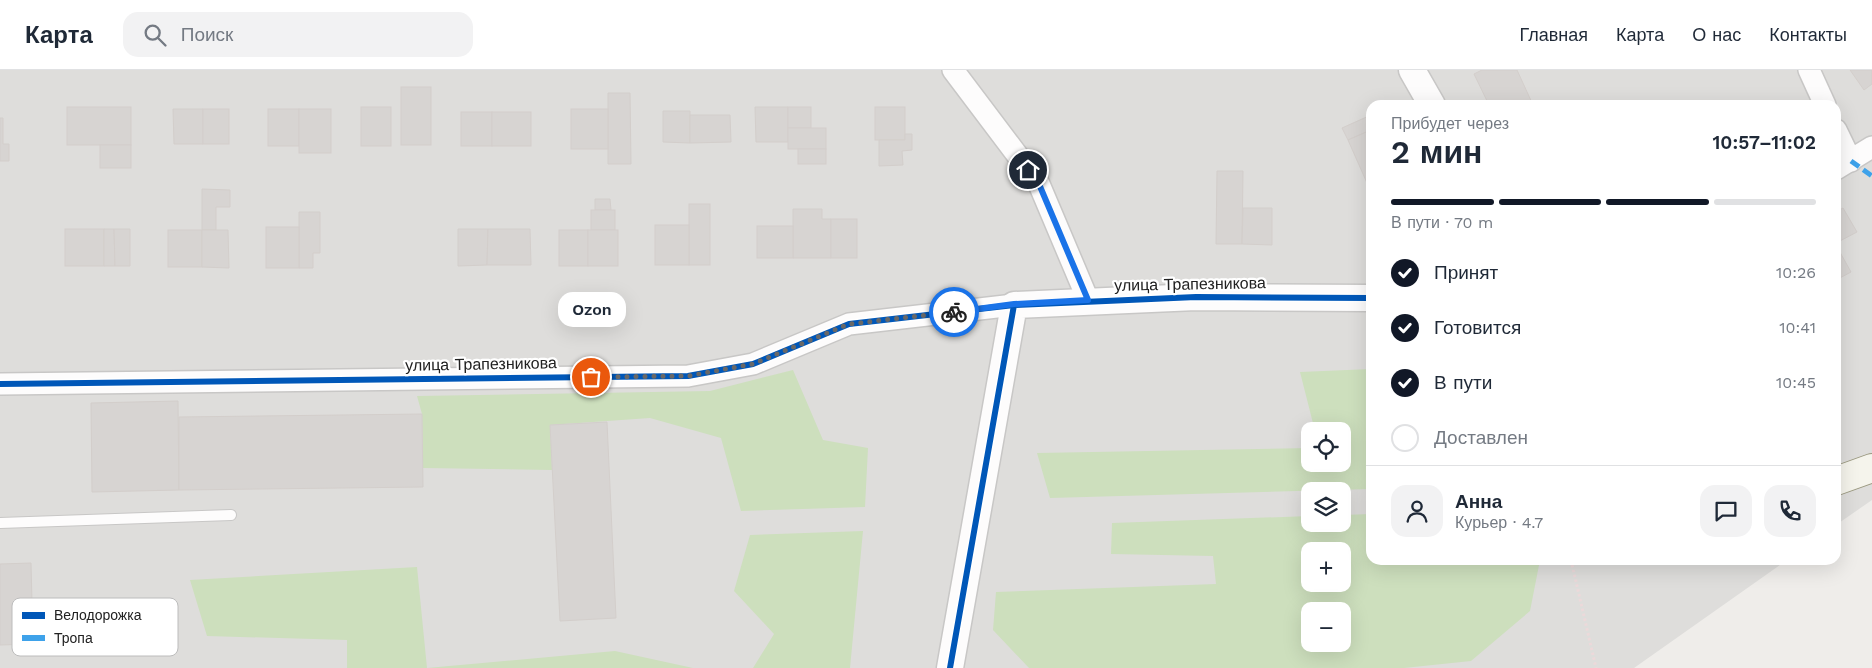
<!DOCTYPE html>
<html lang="ru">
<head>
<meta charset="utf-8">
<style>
  :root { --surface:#fff; --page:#f2f2f3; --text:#1f2937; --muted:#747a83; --line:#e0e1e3; --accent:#111827 }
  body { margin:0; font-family:"Work Sans",sans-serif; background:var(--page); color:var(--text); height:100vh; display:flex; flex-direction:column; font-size:19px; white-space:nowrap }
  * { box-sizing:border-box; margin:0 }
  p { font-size:16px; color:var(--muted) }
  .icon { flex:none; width:28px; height:28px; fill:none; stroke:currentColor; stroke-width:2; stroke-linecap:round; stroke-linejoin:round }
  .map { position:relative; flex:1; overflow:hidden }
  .side { position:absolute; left:1366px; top:30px; width:475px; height:465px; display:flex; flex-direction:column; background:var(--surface); border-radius:15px; box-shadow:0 5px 20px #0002 }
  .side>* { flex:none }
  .fabs { position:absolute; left:1301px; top:352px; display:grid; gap:10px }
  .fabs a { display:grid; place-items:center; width:50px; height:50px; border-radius:10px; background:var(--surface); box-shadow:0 5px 20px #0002; font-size:25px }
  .pin { position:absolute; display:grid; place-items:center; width:42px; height:42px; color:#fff; margin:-21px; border:2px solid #fff; border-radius:50%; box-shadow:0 1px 5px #0007 }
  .courier { position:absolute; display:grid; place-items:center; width:50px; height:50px; margin:-25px; border:4px solid #1a73e8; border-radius:50%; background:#fff; color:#222; box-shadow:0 1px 6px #0007 }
  .bubble { position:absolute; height:35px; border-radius:15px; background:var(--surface); box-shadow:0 5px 20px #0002; font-size:16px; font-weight:600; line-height:35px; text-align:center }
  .head em { font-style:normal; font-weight:600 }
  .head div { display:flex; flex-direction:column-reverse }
  .head { display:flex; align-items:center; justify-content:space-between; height:85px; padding:0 25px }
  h1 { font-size:32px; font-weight:600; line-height:38px }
  .bar { display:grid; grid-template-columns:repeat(4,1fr); gap:8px 5px; align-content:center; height:60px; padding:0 25px }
  .bar i { height:6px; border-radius:4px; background:var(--line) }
  .bar .active { background:var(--accent) }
  .bar p { grid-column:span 4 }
  .line { display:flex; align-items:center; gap:12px; padding:0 25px; border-top:1px solid var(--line) }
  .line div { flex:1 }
  .round { display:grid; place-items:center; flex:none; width:52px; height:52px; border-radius:15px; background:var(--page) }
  ol { padding:0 25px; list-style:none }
  li { display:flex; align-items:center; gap:15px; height:55px }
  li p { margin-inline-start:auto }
  li .icon { padding:5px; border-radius:50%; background:var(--accent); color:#fff; stroke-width:4 }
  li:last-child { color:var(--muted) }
  li i { width:28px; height:28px; border:2px solid var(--line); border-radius:50% }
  header { display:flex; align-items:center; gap:30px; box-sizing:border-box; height:70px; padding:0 25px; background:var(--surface); border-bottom:1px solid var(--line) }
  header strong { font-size:24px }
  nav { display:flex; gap:28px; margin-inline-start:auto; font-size:18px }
  .search { width:350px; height:45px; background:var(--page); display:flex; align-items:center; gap:12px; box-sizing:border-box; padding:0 18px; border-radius:15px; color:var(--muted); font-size:19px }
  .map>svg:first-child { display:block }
  .residential { fill:#dedddb; fill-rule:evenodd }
  .forest { fill:#cddfbd; fill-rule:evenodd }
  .building { fill:#d7d4d2; stroke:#d3cecb }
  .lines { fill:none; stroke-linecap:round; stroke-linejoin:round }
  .service-casing { stroke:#c8c7c6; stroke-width:12 }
  .minor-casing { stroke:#c8c7c6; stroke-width:24 }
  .tertiary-casing { stroke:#c8c7c6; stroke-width:29 }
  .secondary-casing { stroke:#9b9980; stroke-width:30 }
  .path { stroke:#ecd9da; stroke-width:3; stroke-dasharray:2.5 2.5; stroke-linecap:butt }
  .service { stroke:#fdfcfc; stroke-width:10 }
  .minor { stroke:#fdfcfc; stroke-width:21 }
  .tertiary { stroke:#fdfcfc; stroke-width:26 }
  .secondary { stroke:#f5f4ec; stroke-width:28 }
  .quiet { stroke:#3ea2ea; stroke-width:5; stroke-dasharray:10 5; stroke-linecap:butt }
  .cycleway-casing { stroke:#fff; stroke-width:9 }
  .cycleway { stroke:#0057b8; stroke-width:6 }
  .done { stroke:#696867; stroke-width:5; stroke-dasharray:0 9 }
  .route { stroke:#1a73e8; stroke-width:6 }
  .labels { text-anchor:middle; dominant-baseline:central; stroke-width:4.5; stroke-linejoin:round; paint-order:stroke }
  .street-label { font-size:16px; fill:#212121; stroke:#fff }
  .key { fill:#fff; stroke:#bcbcbc; stroke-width:1 }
  .key-label { font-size:14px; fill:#212121 }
</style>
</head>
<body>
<header>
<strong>Карта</strong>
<div class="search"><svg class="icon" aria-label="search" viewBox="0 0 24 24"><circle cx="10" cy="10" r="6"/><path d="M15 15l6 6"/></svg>Поиск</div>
<nav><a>Главная</a><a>Карта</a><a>О нас</a><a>Контакты</a></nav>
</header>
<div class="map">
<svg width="1872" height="598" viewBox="0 0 1872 598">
  <rect width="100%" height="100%" fill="#efedea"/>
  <path class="residential" d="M0,0h1872v430l-36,25v-420h-465v455h416l-153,108h-1634zM1310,361h32v33h-32zM1310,421h32v33h-32zM1310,481h32v33h-32zM1310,541h32v33h-32z"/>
  <g class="forest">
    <polygon points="1371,299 1371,419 1050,428 1037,383 1310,378 1310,394 1342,394 1342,361 1315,361 1300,302"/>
    <polygon points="793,300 823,370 868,378 865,437 741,441 721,368 650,348 550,355 552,400 423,398 422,344 417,326 710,321"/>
    <path d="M1371,444v46h169l-10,51 -59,50 -67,7h-375l-36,-38 3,-38 220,-8 -3,-28 -102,-2 1,-31 198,-7v8h32l1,-9zM1342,481v33h-32v-33zM1342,541v33h-32v-33z"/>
    <polygon points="863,461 850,598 753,598 774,564 734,521 750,465"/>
    <polygon points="417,497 427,598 615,581 693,598 347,598 347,570 207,566 190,510"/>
  </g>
  <g class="building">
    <polygon points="1482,0 1517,0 1533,35 1489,35 1474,4"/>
    <polygon points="1850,0 1872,0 1872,14 1864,20"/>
    <rect x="401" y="17" width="30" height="58"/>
    <polygon points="608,23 630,23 631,94 608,94"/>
    <rect x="67" y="37" width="64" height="38"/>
    <rect x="361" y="37" width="30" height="39"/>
    <polygon points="755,37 788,37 788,72 756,72"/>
    <rect x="788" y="37" width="23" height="21"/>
    <rect x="875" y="37" width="30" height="33"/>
    <polygon points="173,39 203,39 203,74 174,74"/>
    <rect x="203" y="39" width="26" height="35"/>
    <rect x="268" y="39" width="31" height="37"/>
    <rect x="299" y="39" width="32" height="44"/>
    <rect x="571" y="39" width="37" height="40"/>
    <polygon points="663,41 690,41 690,73 663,72"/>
    <rect x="461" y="42" width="31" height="34"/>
    <rect x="492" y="42" width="39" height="34"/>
    <polygon points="690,45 730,45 731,72 690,73"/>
    <polygon points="1371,45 1371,60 1348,70 1342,58"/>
    <polygon points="0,48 3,48 3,74 9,74 9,91 0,91"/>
    <rect x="788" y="58" width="38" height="21"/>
    <polygon points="1371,60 1371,122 1348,70"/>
    <polygon points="905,64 912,64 912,80 902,81 903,95 879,96 879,70 905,70"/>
    <rect x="100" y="75" width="31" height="23"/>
    <rect x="798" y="79" width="28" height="15"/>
    <polygon points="1217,101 1243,101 1242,174 1216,174"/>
    <polygon points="202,119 230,120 230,137 216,137 216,160 202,160"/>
    <polygon points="595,129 610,129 611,140 595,140"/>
    <rect x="689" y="134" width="21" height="61"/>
    <polygon points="1243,138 1272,138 1272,175 1242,174"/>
    <polygon points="1843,138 1857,162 1836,173 1836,142"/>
    <polygon points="793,139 822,139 822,149 831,149 831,188 793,188"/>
    <rect x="591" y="140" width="24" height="20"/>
    <polygon points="299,142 320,142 320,183 313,183 313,198 299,198"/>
    <rect x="831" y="149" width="26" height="39"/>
    <rect x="655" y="155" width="34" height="40"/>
    <rect x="757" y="156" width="36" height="32"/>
    <rect x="266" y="157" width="33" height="41"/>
    <rect x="65" y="159" width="39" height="37"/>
    <polygon points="104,159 114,159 115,196 104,196"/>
    <polygon points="114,159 130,159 130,196 115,196"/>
    <polygon points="458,159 488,159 487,195 458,196"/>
    <polygon points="488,159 530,159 531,195 487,195"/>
    <rect x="168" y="160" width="34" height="37"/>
    <polygon points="202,160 228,160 229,198 202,197"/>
    <rect x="559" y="160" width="29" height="36"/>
    <rect x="588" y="160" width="30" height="36"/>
    <polygon points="1836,175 1851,202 1836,210"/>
    <polygon points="178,331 179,420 92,422 91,333"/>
    <polygon points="422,344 423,417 179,420 179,347"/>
    <polygon points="607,352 616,548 560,551 550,355"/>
    <polygon points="31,493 33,574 0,575 0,494"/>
  </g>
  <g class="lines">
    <g class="service-casing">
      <polyline id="service" points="0,453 231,445"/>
    </g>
    <g class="minor-casing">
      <g id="minor">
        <polyline points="953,0 1039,114 1088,230"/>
        <polyline points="1809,0 1825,35"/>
        <polyline points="1836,60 1851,91"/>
        <polyline points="1836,99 1872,77"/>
        <polyline points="0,314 688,306 753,294 849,254 1014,235"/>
      </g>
    </g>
    <g class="tertiary-casing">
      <g id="tertiary">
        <polyline points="1412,0 1432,35"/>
        <polyline points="950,598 1014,235 1196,227 1371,228"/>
      </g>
    </g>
    <g class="secondary-casing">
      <polyline id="secondary" points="1836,411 1872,398"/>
    </g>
    <polyline class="path" points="1571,490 1596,598"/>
    <use href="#service" class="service"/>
    <use href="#minor" class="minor"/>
    <use href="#tertiary" class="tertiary"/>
    <use href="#secondary" class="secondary"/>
    <polyline class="quiet" points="1851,91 1872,106"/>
    <g class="cycleway-casing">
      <g id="cycleway">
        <polyline points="0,314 688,306 753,294 849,254 1014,235 1196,227 1371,228"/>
        <polyline points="950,598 1014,235"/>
      </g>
    </g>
    <use href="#cycleway" class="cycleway"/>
  </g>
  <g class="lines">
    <polyline class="done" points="591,307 688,306 753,294 849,254 954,242"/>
    <polyline class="route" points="954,242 1014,234 1088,230 1039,114 1028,100"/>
  </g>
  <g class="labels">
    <g class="street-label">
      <text transform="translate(1190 214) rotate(-1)">улица Трапезникова</text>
      <text transform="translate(481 294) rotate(-1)">улица Трапезникова</text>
    </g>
  </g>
  <rect x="12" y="528" width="166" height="58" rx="8" class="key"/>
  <rect x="22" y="542" width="23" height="7" fill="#0057b8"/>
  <rect x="22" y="565" width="23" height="6" fill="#3ea2ea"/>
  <g class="key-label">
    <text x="54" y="550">Велодорожка</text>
    <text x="54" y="573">Тропа</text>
  </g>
</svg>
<div class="fabs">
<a><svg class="icon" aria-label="locate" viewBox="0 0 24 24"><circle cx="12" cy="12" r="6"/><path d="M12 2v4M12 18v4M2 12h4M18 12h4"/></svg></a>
<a><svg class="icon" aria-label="layers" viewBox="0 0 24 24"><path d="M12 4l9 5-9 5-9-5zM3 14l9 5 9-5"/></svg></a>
<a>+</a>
<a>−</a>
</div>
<div class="pin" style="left:591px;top:307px;background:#ea580c"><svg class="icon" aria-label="bag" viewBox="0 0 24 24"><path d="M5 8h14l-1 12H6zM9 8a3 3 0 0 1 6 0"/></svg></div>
<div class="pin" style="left:1028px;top:100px;background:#1f2937"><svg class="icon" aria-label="home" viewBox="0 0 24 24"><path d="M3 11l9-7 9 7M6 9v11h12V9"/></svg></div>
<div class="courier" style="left:954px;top:242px"><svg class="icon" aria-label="bike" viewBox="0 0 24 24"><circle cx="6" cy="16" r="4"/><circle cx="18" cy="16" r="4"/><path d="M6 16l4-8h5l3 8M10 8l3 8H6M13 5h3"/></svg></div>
<div class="bubble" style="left:558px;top:222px;width:68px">Ozon</div>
<section class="side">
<div class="head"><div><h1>2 мин</h1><p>Прибудет через</p></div><em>10:57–11:02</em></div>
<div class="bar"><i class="active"></i><i class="active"></i><i class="active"></i><i></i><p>В пути · 70 m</p></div>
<ol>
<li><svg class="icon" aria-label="check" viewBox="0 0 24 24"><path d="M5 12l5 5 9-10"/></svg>Принят<p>10:26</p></li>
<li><svg class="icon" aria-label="check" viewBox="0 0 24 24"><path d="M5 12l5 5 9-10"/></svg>Готовится<p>10:41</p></li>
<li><svg class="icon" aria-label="check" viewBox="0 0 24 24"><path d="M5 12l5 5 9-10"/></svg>В пути<p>10:45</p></li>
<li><i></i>Доставлен</li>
</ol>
<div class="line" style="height:90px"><a class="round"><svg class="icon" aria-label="person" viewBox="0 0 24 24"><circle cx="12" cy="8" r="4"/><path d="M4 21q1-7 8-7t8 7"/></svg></a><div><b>Анна</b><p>Курьер · 4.7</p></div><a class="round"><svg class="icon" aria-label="chat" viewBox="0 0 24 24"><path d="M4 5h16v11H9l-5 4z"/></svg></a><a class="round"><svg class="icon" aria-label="phone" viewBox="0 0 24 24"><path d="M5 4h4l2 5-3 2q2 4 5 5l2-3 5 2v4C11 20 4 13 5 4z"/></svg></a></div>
</section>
</div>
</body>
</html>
